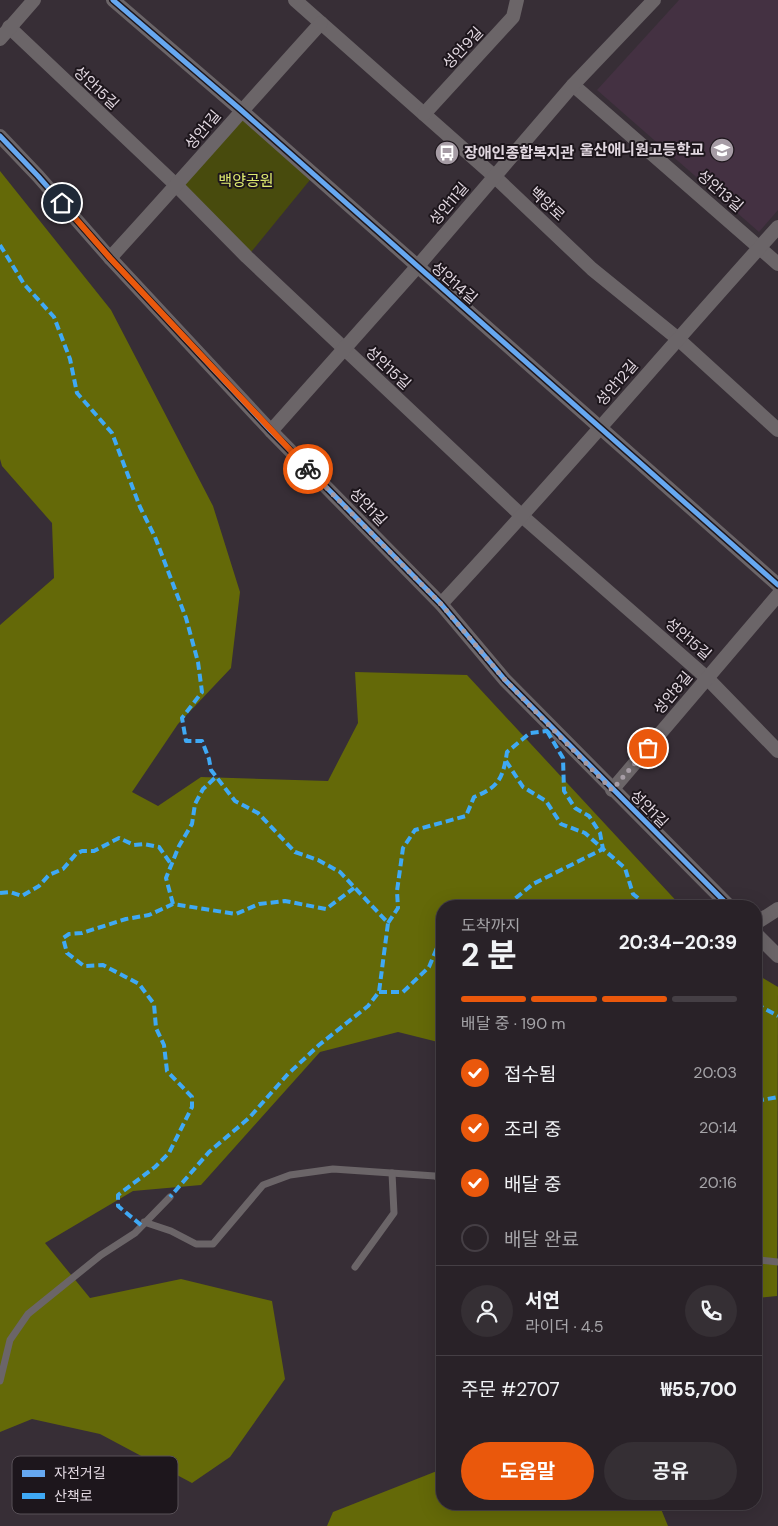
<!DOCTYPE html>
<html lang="ko">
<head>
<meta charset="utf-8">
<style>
  :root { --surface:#292228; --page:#352f34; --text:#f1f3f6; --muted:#a5a4a8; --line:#453f45; --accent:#ea580c }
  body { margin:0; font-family:"DM Sans","Noto Sans KR",sans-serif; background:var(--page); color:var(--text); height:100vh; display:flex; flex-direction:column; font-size:19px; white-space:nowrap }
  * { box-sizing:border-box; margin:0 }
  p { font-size:16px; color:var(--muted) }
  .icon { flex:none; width:28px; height:28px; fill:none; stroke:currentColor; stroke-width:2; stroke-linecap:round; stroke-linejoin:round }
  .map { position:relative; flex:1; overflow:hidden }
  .sheet { position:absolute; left:436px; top:900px; width:326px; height:610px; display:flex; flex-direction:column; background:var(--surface); border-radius:20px; box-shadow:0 5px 20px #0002,0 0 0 1px var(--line) }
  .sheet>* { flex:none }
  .pin { position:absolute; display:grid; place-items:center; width:42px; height:42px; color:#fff; margin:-21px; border:2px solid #fff; border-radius:50%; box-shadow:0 1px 5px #0007 }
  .courier { position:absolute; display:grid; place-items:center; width:50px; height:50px; margin:-25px; border:4px solid #ea580c; border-radius:50%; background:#fff; color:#222; box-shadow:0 1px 6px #0007 }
  .summary em { font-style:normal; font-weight:700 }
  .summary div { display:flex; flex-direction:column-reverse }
  .summary { display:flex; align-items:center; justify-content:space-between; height:85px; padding:0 25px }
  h1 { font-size:32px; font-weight:700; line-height:38px }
  .bar { display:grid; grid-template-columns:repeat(4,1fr); gap:8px 5px; align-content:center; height:60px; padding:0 25px }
  .bar i { height:6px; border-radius:4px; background:var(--line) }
  .bar .selected { background:var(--accent) }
  .bar p { grid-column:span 4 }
  .line { display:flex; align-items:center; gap:12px; padding:0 25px; border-top:1px solid var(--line) }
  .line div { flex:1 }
  .round { display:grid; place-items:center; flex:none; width:52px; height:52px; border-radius:26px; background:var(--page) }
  ol { padding:0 25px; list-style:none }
  li { display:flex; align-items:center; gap:15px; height:55px }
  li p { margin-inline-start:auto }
  li .icon { padding:5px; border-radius:50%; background:var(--accent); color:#fff; stroke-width:4 }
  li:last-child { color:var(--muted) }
  li i { width:28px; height:28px; border:2px solid var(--line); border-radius:50% }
  .button { display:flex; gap:10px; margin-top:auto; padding:10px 25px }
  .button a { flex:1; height:58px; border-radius:30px; background:var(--accent); color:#fff; font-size:20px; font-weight:700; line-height:58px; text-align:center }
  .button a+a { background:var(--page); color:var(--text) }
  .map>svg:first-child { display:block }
  .built { fill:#443142 }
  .green { fill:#484b0d }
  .forest { fill:#646908 }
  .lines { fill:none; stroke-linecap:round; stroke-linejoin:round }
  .service { stroke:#6b6568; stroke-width:7 }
  .minor { stroke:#6b6568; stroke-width:14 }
  .quiet { stroke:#3fa9f5; stroke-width:4; stroke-dasharray:8 4; stroke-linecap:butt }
  .cycleway-casing { stroke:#1d161c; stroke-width:8 }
  .cycleway { stroke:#66a8f1; stroke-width:5 }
  .done { stroke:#a69ca5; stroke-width:5; stroke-dasharray:0 9 }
  .route { stroke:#ea580c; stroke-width:6 }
  .labels { text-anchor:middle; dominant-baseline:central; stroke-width:4; stroke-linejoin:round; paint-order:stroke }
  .street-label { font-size:15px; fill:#e2d8e1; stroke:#1d161c }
  .poi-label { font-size:15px; font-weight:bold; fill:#e2d8e1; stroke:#1d161c; text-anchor:end }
  .park-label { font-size:15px; fill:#e0ec70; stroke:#1d161c }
  .key { fill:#1d161c; stroke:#585057; stroke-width:1 }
  .key-label { font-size:14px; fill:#e2d8e1 }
</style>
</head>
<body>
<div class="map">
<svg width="778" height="1526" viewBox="0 0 778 1526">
  <rect width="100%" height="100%" fill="#372e36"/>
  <polygon class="built" points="679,0 778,0 778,210 759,232 597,90"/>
  <polygon class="green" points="241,110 314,175 247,257 177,186"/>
  <g class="forest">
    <polygon points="0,171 111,310 213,506 240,592 231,668 178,724 132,792 158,806 201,777 328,781 358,723 355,672 467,675 681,906 442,906 442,1043 398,1032 320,1052 201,1185 133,1191 45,1243 90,1298 181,1279 272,1301 285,1379 230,1457 192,1483 100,1434 32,1419 0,1432 0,625 54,578 52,523 2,466 0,459"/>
    <polygon points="756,974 778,987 777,1296 756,1298"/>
    <polygon points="442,1469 442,1504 659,1504 668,1526 327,1526 333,1512"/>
  </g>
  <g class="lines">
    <g class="service">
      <polyline points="144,1222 171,1231 196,1244 213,1244 263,1185 290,1175 333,1169 435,1176 442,1180"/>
      <polyline points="756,1263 760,1260 778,1262"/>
      <polyline points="355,1267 394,1213 392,1173"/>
      <polyline points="0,1381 10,1340 28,1314 101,1255 135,1233 170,1197"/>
    </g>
    <g class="minor">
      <polyline points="113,0 241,110 778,585"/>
      <polyline points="295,0 494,176 592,269 677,338 778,430"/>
      <polyline points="9,27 177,186 247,257 522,516 707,678 778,751"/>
      <polyline points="0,39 34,0"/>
      <polyline points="573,85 778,264"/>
      <polyline points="424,114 513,17 517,0"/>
      <polyline points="0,136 38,176 110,258 271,431 441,604 505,680 729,906"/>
      <path d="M110,258c71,-77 140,-157 211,-235"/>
      <polyline points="271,431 417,267 573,85 654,0"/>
      <path d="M441,604c115,-123 224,-252 337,-377"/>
      <polyline points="612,790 778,595"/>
      <polyline points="756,923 778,909"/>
      <polyline points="756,934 778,956"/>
    </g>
    <g class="quiet">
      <polyline points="0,245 24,284 54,317 70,359 77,393 112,433 140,507 155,537 186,618 198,662 202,692 182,718 186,741 202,741 209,759 211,770 235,801 258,813 295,852 318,860 340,872 388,923 379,992 368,1006 319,1045 287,1075 249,1118 209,1152 170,1197"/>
      <polyline points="547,731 563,758 564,791 575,808 589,816 600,833 603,849 625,868 633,894 648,906"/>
      <polyline points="506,761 523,787 546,801 561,824 585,833 603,849 533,884 506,906"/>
      <polyline points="0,893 10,892 22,896 39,886 49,875 63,869 76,854 82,851 94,851 119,838 134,845 144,844 159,847 171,864"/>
      <polyline points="173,904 166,878 179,846 192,824 195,804 203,789 216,777"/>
      <path d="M388,923l10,-15 -1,-17 6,-43 12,-18 51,-14 8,-19c25,-10 29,-19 33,-45l23,-19 24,-3"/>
      <polyline points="379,992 403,992 429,967 439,943 442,942"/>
      <polyline points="756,1004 778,1016"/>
      <polyline points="756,1101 778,1097"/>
      <polyline points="141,1225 118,1206 118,1195 155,1167 169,1153 192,1107 192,1097 167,1071 164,1045 156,1028 154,1004 139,984 103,965 84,966 67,953 63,938 69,934 82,933 126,919 149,915 173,904 236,914 259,904 285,901 326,909 354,888"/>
    </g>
    <g class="cycleway-casing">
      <g id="cycleway">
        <polyline points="113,0 241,110 778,585"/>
        <polyline points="0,136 38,176 110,258 271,431 441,604 505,680 729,906"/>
      </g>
    </g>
    <use href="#cycleway" class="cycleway"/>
  </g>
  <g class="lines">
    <polyline class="done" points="308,469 441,604 505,680 612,790 648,748"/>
    <polyline class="route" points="62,203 110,258 308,469"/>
  </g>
  <defs>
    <g id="school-disc" transform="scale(1.25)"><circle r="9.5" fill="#a69ca5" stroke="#1d161c"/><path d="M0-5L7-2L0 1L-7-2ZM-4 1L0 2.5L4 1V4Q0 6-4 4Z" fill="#fff"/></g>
    <g id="bus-disc" transform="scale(1.25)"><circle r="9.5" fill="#a69ca5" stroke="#1d161c"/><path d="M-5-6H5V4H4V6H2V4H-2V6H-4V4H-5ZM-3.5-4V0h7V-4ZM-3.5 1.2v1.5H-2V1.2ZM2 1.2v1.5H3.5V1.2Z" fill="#fff"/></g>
  </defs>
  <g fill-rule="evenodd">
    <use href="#school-disc" x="722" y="150"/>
    <use href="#bus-disc" x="447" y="153"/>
  </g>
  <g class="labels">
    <g class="street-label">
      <text transform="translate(463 48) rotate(-47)">성안9길</text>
      <text transform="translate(96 88) rotate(43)">성안15길</text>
      <text transform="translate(203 130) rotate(-50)">성안1길</text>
      <text transform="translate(720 191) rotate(41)">성안13길</text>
      <text transform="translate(449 204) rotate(-49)">성안11길</text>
      <text transform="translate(547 204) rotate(43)">백양로</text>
      <text transform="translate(454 283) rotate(41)">성안14길</text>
      <text transform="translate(388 368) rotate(43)">성안15길</text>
      <text transform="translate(617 383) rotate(-49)">성안12길</text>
      <text transform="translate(368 507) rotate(46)">성안1길</text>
      <text transform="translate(688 639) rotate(41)">성안15길</text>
      <text transform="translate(673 693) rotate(-50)">성안8길</text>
      <text transform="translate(649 809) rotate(45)">성안1길</text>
    </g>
    <g class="poi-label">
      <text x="704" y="150">울산애니원고등학교</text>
      <text x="464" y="153" text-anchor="start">장애인종합복지관</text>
    </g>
    <g class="park-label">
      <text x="246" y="181">백양공원</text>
    </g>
  </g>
  <rect x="12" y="1456" width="166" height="58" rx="8" class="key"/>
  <rect x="22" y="1470" width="23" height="7" fill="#66a8f1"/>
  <rect x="22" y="1493" width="23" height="6" fill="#3fa9f5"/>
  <g class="key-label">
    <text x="54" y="1478">자전거길</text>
    <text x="54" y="1501">산책로</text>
  </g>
</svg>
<div class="pin" style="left:648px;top:748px;background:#ea580c"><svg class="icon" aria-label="bag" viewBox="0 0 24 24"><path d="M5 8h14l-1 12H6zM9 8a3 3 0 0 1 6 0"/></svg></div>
<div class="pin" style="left:62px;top:203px;background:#1f2937"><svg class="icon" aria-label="home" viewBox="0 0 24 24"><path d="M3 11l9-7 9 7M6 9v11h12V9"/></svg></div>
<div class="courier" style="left:308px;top:469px"><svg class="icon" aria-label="bike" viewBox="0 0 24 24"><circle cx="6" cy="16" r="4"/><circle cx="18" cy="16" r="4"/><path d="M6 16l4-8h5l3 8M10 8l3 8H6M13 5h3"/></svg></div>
<section class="sheet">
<div class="summary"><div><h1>2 분</h1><p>도착까지</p></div><em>20:34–20:39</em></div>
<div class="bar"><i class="selected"></i><i class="selected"></i><i class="selected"></i><i></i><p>배달 중 · 190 m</p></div>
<ol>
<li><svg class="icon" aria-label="check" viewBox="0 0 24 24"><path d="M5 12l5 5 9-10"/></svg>접수됨<p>20:03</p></li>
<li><svg class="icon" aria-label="check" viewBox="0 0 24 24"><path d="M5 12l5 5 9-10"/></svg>조리 중<p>20:14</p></li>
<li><svg class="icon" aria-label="check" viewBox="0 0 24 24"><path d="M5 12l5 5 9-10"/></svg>배달 중<p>20:16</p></li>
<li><i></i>배달 완료</li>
</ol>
<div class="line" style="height:90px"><a class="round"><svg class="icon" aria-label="person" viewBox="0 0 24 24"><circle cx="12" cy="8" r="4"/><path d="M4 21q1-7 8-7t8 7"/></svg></a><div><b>서연</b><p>라이더 · 4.5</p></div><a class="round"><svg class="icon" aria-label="phone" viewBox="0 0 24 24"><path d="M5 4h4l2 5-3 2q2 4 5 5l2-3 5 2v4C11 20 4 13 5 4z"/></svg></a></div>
<div class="line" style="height:65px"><div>주문 #2707</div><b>₩55,700</b></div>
<div class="button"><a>도움말</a><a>공유</a></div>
</section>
</div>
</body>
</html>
